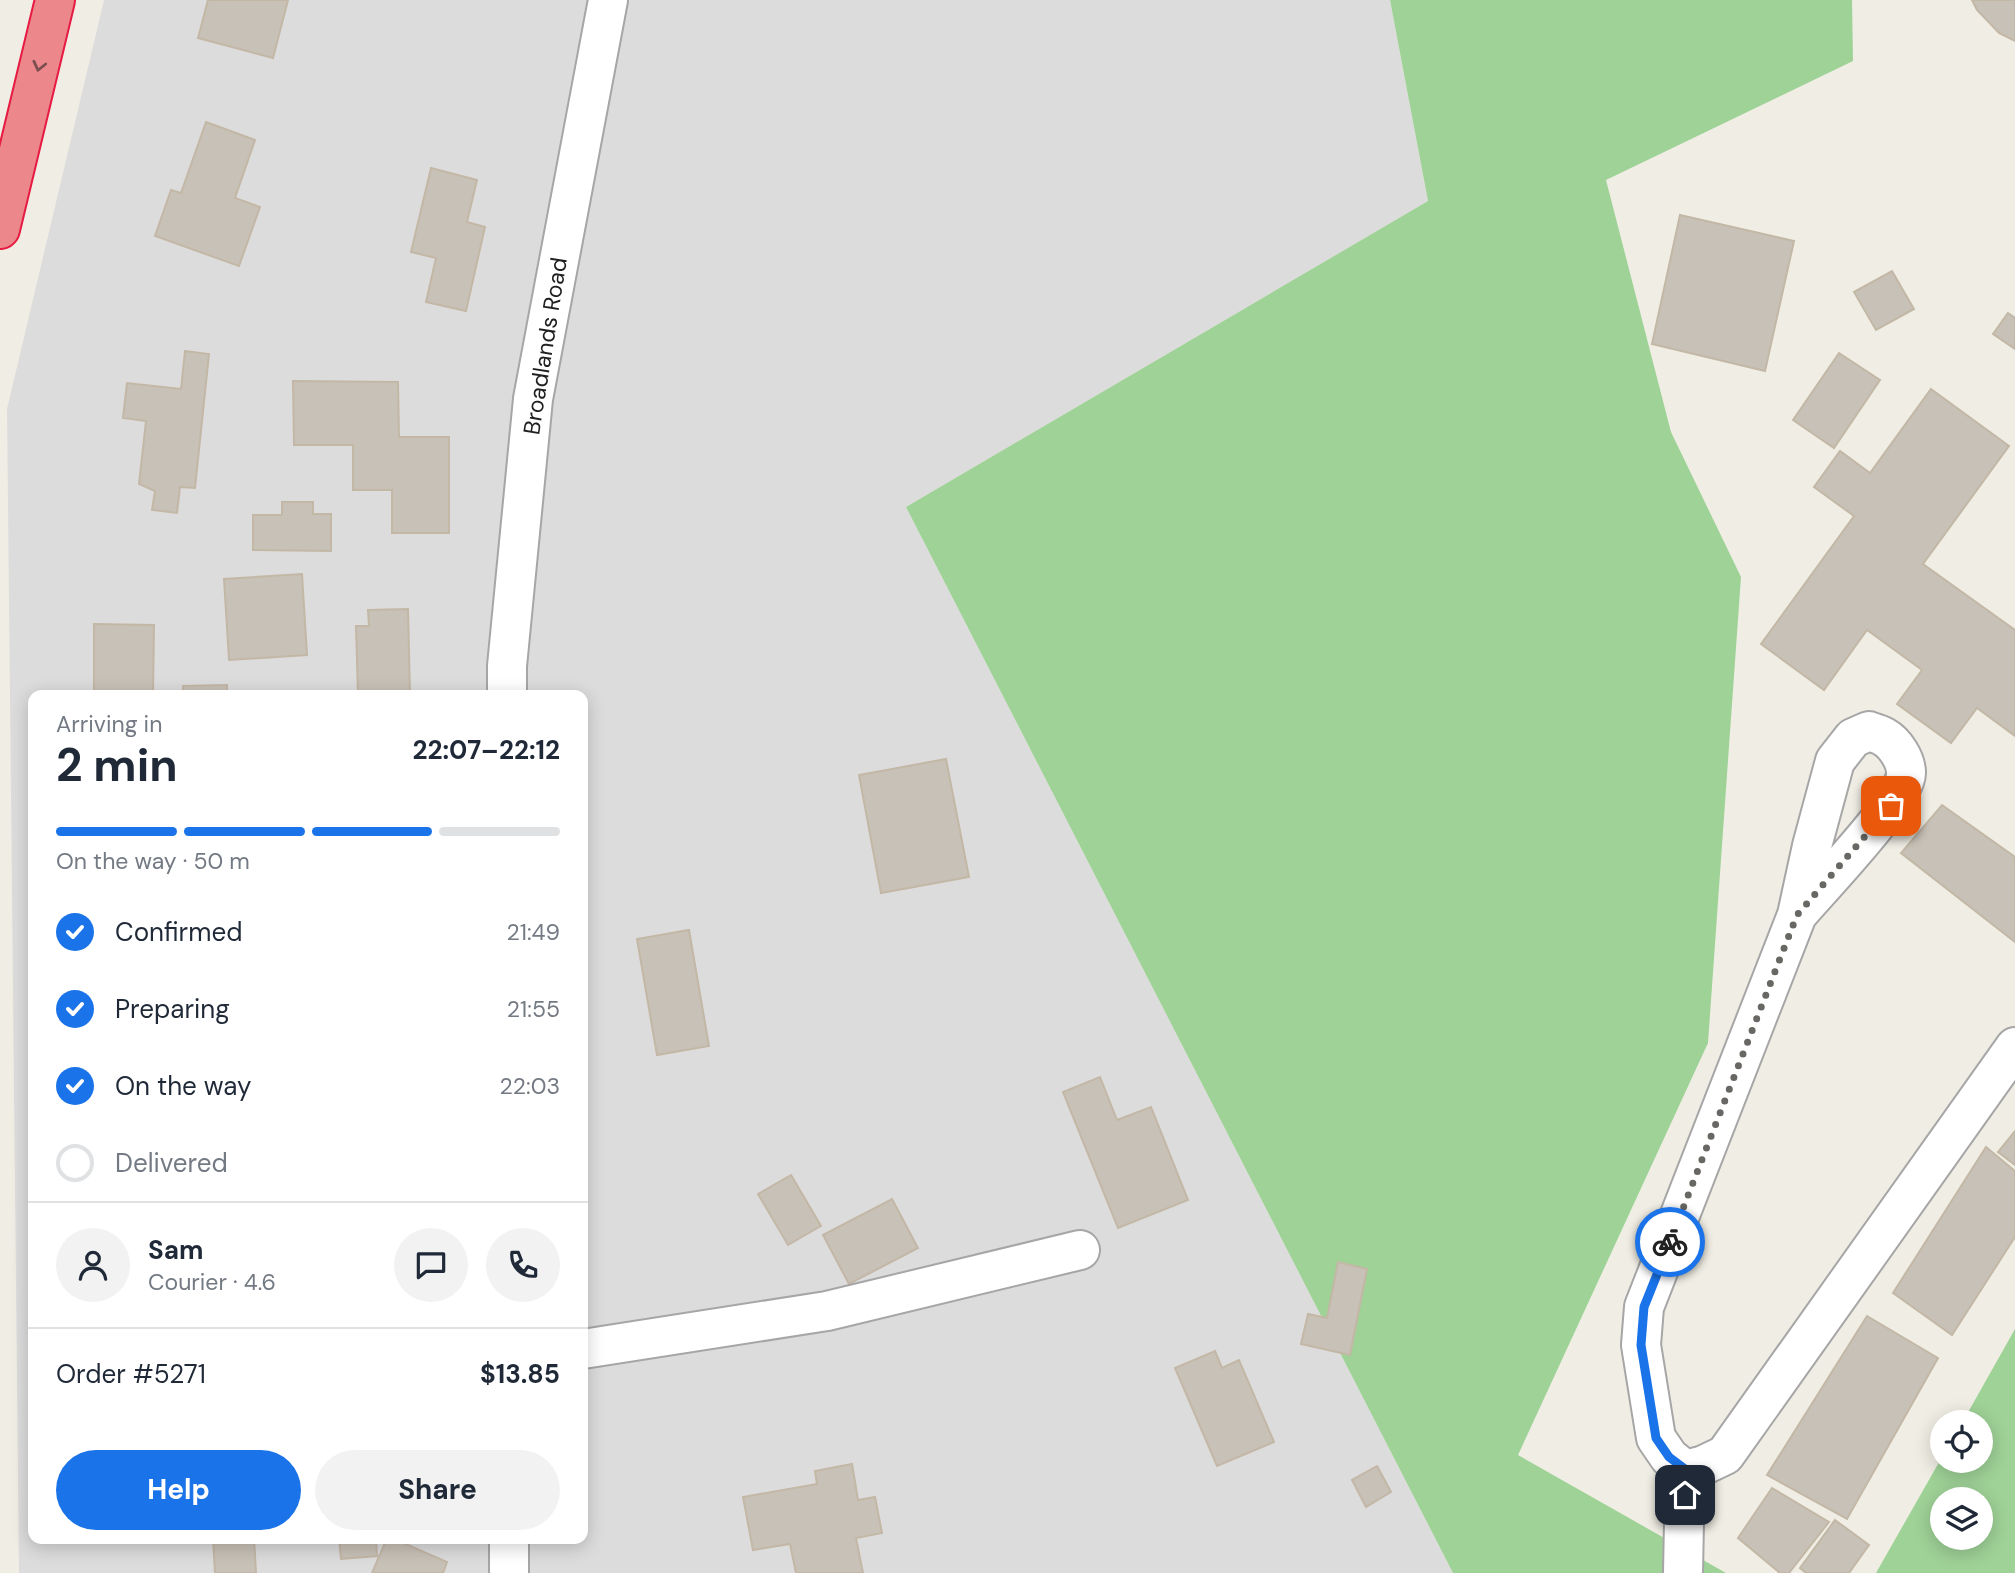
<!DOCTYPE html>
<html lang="en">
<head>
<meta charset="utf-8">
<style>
  :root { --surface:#fff; --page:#f2f2f3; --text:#1f2937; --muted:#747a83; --line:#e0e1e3; --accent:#1a73e8 }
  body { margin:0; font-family:"DM Sans",sans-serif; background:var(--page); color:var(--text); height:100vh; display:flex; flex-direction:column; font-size:26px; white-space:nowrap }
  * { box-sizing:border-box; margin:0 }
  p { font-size:23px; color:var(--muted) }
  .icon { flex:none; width:38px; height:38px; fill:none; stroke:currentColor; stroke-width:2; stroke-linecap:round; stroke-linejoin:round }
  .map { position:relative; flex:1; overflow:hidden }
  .drawer { position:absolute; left:28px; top:690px; width:560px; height:854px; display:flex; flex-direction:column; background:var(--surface); border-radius:14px; box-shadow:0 4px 18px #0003 }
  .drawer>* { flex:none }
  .fabs { position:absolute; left:1930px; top:1410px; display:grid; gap:14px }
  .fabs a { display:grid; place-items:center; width:63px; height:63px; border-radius:50%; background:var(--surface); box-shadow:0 4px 18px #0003; font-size:35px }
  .pin { position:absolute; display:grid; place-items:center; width:60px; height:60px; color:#fff; margin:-30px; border-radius:14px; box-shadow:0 4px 10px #0006 }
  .courier { position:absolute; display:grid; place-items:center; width:70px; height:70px; margin:-35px; border:5px solid #1a73e8; border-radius:50%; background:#fff; color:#222; box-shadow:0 2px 9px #0007 }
  .summary em { font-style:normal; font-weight:700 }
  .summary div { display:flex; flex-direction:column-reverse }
  .summary { display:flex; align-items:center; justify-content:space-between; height:119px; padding:0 28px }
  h1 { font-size:46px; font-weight:700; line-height:52px }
  .bar { display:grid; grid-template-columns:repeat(4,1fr); gap:10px 7px; align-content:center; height:84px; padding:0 28px }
  .bar i { height:9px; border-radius:5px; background:var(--line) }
  .bar .active { background:var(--accent) }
  .bar p { grid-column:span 4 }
  .line { display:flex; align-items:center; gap:18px; padding:0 28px; border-top:2px solid var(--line) }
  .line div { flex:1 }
  .round { display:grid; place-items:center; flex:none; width:74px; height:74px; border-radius:37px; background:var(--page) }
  ol { padding:0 28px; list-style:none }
  li { display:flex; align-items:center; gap:21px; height:77px }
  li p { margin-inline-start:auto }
  li .icon { padding:7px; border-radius:50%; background:var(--accent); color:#fff; stroke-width:4 }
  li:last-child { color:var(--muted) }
  li i { width:38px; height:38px; border:4px solid var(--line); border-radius:50% }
  .action { display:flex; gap:14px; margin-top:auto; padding:14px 28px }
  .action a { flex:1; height:80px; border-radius:42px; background:var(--accent); color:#fff; font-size:28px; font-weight:700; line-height:80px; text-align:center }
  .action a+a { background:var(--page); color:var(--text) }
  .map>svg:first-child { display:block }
  .residential { fill:#dddcdc; fill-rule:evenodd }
  .forest { fill:#9fd297; fill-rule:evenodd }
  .building { fill:#c8c1b7; stroke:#c3b7a6; stroke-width:2 }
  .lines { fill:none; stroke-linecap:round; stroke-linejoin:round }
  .minor-casing { stroke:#a6a6a6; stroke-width:42 }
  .highway-casing { stroke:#e61a42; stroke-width:42 }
  .minor { stroke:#fff; stroke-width:38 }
  .highway { stroke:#ec888b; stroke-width:38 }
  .oneway { stroke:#7b4e50 }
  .done { stroke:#686764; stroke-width:7; stroke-dasharray:0 12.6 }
  .route { stroke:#1a73e8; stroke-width:9 }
  .labels { text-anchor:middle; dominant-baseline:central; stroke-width:5; stroke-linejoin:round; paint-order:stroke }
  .street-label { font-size:23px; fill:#1f1f1f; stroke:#fff }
</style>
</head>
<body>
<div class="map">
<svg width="2015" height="1573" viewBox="0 0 2015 1573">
  <rect width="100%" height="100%" fill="#f0eee4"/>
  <path class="residential" d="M104,0h1286l38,201 -522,306 547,1066h-1434l-12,-1164zM33,695h550v843h-550z"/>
  <g class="forest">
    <polygon points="1390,0 1852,0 1853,61 1606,180 1671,432 1741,577 1708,1043 1518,1455 1726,1573 1453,1573 906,507 1428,201"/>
    <path d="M2015,1329v244h-139l66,-116v4h39v-38h-19zM1942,1500h39v38h-39z"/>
  </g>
  <g class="building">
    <polygon points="208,0 288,0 273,58 198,38"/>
    <polygon points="1972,0 2015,0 2015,41 1999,33 1977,10"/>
    <polygon points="206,122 255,140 235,198 260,207 239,266 155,236 171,190 181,193"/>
    <polygon points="431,168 477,180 467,222 485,227 466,311 426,302 436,258 411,252"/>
    <polygon points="1680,215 1794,241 1765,371 1652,344"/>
    <polygon points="1892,271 1914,309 1876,330 1854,292"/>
    <polygon points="2008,313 2015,318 2015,349 1993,334"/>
    <polygon points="185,351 209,354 195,488 180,487 177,513 152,510 155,491 139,484 146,421 123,418 127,383 181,389"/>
    <polygon points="1839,353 1880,380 1834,448 1793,420"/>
    <polygon points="293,381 398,382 399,437 449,437 449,533 392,533 392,490 353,490 353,445 294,445"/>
    <polygon points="1931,389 2009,446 1923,564 2015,630 2015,736 1977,708 1951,743 1897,704 1922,670 1867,630 1824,690 1761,644 1854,516 1814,487 1840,451 1870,473"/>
    <polygon points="282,502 313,502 313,514 331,514 331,551 253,550 253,515 282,515"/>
    <polygon points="302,574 307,655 229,660 224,579"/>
    <polygon points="408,609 410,695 358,695 356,626 369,626 368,610"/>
    <polygon points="94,624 154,625 153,695 94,695"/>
    <polygon points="227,685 227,695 183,695 183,686"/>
    <polygon points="946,759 969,877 881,893 859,775"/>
    <polygon points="1942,805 2015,857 2015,942 1901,853"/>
    <polygon points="689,930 709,1046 657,1055 637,939"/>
    <polygon points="1100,1077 1117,1120 1151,1107 1188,1200 1118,1228 1063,1092"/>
    <polygon points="2015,1131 2015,1165 1998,1152"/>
    <polygon points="1986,1147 2015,1171 2015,1237 1952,1335 1893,1293"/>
    <polygon points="791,1175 821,1226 788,1245 758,1194"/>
    <polygon points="892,1199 918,1248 849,1284 823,1235"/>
    <polygon points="1338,1262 1367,1269 1350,1355 1301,1344 1308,1314 1327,1318"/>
    <polygon points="1867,1316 1938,1358 1847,1519 1767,1475"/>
    <polygon points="1215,1351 1222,1368 1239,1360 1274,1442 1217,1466 1175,1368"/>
    <polygon points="852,1464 858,1500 875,1497 882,1533 856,1538 863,1573 796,1573 790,1544 753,1550 743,1497 817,1484 815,1471"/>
    <polygon points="1377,1466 1391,1492 1366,1507 1352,1480"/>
    <polygon points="1772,1488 1829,1522 1789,1573 1780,1573 1738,1538"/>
    <polygon points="1835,1520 1869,1545 1849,1573 1806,1573 1800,1568"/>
    <polygon points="213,1538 254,1538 256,1573 215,1573"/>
    <polygon points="339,1538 376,1538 377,1556 341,1559"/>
    <polygon points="387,1538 392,1538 447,1562 443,1573 372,1573"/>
  </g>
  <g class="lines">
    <g class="minor-casing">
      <g id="minor">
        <polyline points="507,695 507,666 533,399 608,0"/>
        <polyline points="583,1349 827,1311 1080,1250"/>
        <path d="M1685,1470l-16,-13 -13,-19 -15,-93 3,-38 153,-392 15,-69 23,-85 18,-23 16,-7c4,2 11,3 15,6 11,6 22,23 22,36 1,25 -89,118 -109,142"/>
        <polyline points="1685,1470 1704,1465 1725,1455 2015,1047"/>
        <polyline points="509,1538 509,1573"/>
        <polyline points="1683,1573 1685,1470"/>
      </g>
    </g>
    <g class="highway-casing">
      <polyline id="highway" points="0,229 55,0"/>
    </g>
    <use href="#minor" class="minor"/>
    <use href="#highway" class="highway"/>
  </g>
  <defs><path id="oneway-chevron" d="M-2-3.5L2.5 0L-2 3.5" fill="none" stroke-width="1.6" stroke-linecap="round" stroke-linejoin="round" transform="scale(1.75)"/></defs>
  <use class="oneway" href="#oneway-chevron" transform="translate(39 66) rotate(103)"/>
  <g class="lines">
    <polyline class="done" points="1670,1242 1797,915 1891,806"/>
    <polyline class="route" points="1670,1242 1644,1307 1641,1345 1656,1438 1669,1457 1685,1469 1685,1495"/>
  </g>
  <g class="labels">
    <g class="street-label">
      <text transform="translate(545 346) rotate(-81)">Broadlands Road</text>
    </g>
  </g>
</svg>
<div class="fabs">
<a><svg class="icon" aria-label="locate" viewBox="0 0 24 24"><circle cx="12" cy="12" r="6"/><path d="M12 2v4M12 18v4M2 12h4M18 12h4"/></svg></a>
<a><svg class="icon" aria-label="layers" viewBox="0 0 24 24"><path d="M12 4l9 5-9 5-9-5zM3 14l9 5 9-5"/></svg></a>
</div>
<div class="pin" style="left:1891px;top:806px;background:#ea580c"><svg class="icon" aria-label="bag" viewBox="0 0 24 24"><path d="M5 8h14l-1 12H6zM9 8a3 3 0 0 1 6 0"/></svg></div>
<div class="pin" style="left:1685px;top:1495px;background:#1f2937"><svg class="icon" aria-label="home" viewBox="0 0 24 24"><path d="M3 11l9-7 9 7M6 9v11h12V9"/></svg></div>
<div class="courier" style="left:1670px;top:1242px"><svg class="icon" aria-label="bike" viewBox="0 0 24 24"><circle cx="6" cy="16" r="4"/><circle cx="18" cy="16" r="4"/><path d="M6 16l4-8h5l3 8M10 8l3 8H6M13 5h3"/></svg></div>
<section class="drawer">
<div class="summary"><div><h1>2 min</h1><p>Arriving in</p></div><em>22:07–22:12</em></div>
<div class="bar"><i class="active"></i><i class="active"></i><i class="active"></i><i></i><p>On the way · 50 m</p></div>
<ol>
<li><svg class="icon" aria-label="check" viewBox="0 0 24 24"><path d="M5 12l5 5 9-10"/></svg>Confirmed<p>21:49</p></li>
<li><svg class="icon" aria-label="check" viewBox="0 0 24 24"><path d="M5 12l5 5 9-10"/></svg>Preparing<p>21:55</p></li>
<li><svg class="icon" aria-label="check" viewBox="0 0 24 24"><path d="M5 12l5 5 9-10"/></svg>On the way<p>22:03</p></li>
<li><i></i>Delivered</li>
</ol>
<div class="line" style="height:126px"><a class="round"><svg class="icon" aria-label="person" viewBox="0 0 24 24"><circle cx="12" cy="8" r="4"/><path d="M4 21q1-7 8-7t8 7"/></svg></a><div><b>Sam</b><p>Courier · 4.6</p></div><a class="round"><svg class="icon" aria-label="chat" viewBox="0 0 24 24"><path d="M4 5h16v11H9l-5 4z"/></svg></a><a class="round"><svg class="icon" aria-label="phone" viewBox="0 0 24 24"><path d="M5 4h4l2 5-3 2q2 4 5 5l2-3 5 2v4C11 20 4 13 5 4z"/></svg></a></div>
<div class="line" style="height:91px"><div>Order #5271</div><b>$13.85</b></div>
<div class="action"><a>Help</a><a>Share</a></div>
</section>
</div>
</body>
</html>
